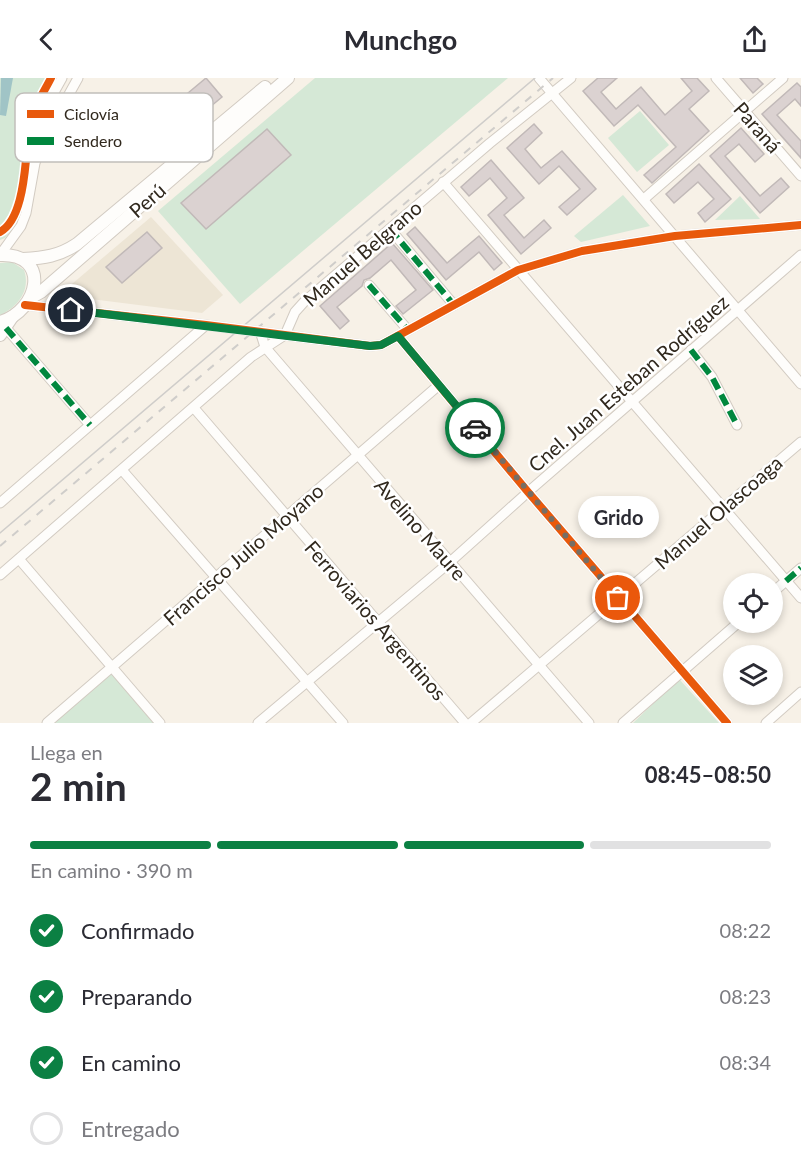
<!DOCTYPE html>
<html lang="es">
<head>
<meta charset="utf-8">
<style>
  :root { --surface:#fff; --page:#f2f2f3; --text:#2b2b33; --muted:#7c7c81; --line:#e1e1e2; --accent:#0b8043 }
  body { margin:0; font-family:Lato,sans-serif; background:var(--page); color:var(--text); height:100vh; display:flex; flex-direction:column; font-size:22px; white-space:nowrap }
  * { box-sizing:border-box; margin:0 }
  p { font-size:20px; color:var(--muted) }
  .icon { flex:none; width:33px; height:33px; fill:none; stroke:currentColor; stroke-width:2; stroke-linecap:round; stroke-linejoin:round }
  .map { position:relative; height:645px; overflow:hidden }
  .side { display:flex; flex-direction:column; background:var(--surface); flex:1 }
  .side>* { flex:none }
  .buttons { position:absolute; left:723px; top:495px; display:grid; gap:12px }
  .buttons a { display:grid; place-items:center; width:60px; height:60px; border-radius:50%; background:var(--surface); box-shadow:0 3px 9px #0003; font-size:30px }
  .pin { position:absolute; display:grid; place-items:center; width:51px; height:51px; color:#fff; margin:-26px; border:3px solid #fff; border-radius:50%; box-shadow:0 2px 6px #0007 }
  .courier { position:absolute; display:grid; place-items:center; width:60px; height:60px; margin:-30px; border:4px solid #0b8043; border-radius:50%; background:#fff; color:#222; box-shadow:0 2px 8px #0007 }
  .bubble { position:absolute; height:42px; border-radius:21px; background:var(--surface); box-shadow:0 3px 9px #0003; font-size:20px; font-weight:700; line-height:42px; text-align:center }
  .head em { font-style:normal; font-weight:700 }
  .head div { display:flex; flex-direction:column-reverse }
  .head { display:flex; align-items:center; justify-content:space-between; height:102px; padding:0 30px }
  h1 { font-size:39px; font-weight:700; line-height:45px }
  .bar { display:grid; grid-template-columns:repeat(4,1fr); gap:9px 6px; align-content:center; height:72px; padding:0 30px }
  .bar i { height:8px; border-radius:4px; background:var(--line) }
  .bar .on { background:var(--accent) }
  .bar p { grid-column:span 4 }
  ol { padding:0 30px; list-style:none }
  li { display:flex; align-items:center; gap:18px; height:66px }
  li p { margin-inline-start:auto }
  li .icon { padding:6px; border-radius:50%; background:var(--accent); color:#fff; stroke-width:4 }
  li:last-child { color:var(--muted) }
  li i { width:33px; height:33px; border:3px solid var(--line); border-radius:50% }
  header { display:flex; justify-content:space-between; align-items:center; height:78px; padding:0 30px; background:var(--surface); font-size:27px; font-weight:700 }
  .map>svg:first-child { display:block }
  .industrial { fill:#ede5d5 }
  .green { fill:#d5e8d6 }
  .water { fill:#a0c4c6 }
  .building { fill:#dbd2d1; stroke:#c1b9b8; stroke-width:1.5 }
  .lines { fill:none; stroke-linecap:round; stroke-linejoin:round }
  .minor-casing { stroke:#d2cbc2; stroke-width:11 }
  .major-casing { stroke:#d2cbc2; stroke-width:14 }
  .minor { stroke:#fefdfb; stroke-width:9 }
  .major { stroke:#fefdfb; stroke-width:12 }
  .tram { stroke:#cfcdca; stroke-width:1.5 }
  .rail { stroke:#cfcdca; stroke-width:2; stroke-dasharray:8 8; stroke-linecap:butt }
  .quiet { stroke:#00873e; stroke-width:6; stroke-dasharray:12 6; stroke-linecap:butt }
  .cycleway-casing { stroke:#fff; stroke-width:11 }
  .cycleway { stroke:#e8590c; stroke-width:8 }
  .done { stroke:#766e64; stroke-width:6; stroke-dasharray:0 10.8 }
  .route { stroke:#0b8043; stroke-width:8 }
  .labels { text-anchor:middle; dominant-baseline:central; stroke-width:5; stroke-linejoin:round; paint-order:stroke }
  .street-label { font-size:20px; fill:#30281d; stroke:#fff }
  .key { fill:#fff; stroke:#c1bebb; stroke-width:1.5 }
  .key-label { font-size:16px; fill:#30281d }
</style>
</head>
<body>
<header><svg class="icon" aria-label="back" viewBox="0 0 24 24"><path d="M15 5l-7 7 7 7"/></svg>Munchgo<svg class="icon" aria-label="share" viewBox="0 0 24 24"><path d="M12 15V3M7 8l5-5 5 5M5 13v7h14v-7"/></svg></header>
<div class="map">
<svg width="801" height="645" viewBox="0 0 801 645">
  <rect width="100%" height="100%" fill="#f7f1e7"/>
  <polygon class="industrial" points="151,139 223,217 202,235 59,217"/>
  <g class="green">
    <polygon points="0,0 55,0 29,52 22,138 5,160 0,162"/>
    <polygon points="315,0 508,0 240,226 158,133"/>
    <polygon points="640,33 669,67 637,94 608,60"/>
    <polygon points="623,117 650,148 581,164 574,158"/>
    <polygon points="740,118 760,141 715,142"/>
    <path d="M12,184l12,8c7,20 -6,37 -24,45v-52z"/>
    <polygon points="112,594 156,645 53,645"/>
    <polygon points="679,601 719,645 633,645"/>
  </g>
  <polygon class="water" points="1,0 13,0 6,38 0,37"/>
  <g class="building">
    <polygon points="206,0 222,19 198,39 182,20"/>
    <polygon points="598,0 617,0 601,14 616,31 641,9 665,37 692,13 681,0 697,0 709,13 689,31 709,53 652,105 644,97 676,69 638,27 614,48 583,13"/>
    <polygon points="740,0 757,0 763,6 753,15"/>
    <polygon points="797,5 801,9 801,28 795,21 777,37 801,63 801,80 762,36"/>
    <polygon points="534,46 542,55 525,71 541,90 562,73 596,111 567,137 559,129 580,111 559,88 539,106 507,70"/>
    <polygon points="741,50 764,76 755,84 739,66 725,78 760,118 781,100 789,109 760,135 710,78"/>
    <polygon points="267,51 291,77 206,151 181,125"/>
    <polygon points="491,82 524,120 504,137 524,160 544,142 551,150 521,176 488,137 507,120 490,100 469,118 461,109"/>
    <polygon points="699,86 731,121 705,144 698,135 714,121 698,104 674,125 666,116"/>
    <polygon points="415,149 447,185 479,158 502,185 494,192 479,174 446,202 407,156"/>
    <polygon points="147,154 162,170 122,205 106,189"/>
    <polygon points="392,165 433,212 403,236 396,228 416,212 391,182 370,200 364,202 362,208 337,229 349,243 340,251 320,228"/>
  </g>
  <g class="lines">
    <g class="minor-casing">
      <g id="minor">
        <polyline points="539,0 801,306"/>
        <polyline points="716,0 801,98"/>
        <polyline points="35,80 35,51 39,41 62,0"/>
        <polyline points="443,104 801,520"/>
        <polyline points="644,121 783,0"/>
        <polyline points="390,151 454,227"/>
        <polyline points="0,177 21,148 26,135 35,85 43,63 78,0"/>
        <polyline points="369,207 408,252"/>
        <polyline points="25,227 206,247 370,268 381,267 518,192 582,173 675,158 801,147"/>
        <polyline points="6,250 90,347"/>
        <polyline points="260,253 265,269 589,645"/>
        <polyline points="398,258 528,414 727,645"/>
        <polyline points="691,272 712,299 737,347"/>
        <polyline points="194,330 465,645"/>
        <polyline points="122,392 343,645"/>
        <polyline points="0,425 206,247"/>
        <polyline points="19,481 160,645"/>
        <polyline points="0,497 251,279 285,257 295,234 304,224 490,65 571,0"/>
        <polyline points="772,515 801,490"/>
        <polyline points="47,645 439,307"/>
        <polyline points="258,645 450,484 528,414 801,177"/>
        <polyline points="471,645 801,364"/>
        <polyline points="623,645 739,544"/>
        <polyline points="766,645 801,614"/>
      </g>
    </g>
    <g class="major-casing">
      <g id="major">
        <path d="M0,177c52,-2 39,56 0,67"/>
        <path d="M23,181c21,-1 36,-3 54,-15l188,-157"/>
        <polyline points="32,219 41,214 288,0"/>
        <polyline points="0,257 12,239"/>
      </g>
    </g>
    <use href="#minor" class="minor"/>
    <use href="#major" class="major"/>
    <polyline class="tram" points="0,455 535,0"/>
    <polyline class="rail" points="0,468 553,0"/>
    <g class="quiet">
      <polyline points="390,151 454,227"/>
      <polyline points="369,207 408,252"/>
      <polyline points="6,250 90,347"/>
      <polyline points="691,272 712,299 737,347"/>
      <polyline points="786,503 801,490"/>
    </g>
    <g class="cycleway-casing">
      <g id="cycleway">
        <path d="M0,154c20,-11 24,-51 26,-72 1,-11 -2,-21 1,-32 4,-17 16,-34 24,-50"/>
        <polyline points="25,227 206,247 370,268 381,267 518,192 582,173 675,158 801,147"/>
        <polyline points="398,258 528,414 727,645"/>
      </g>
    </g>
    <use href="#cycleway" class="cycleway"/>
  </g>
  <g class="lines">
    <polyline class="done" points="475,350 618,520"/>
    <polyline class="route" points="71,232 370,268 381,267 398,258 475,350"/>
  </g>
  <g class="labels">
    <g class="street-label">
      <text transform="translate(758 49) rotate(49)">Paraná</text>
      <text transform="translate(147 122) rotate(-41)">Perú</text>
      <text transform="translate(362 175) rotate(-41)">Manuel Belgrano</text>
      <text transform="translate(628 305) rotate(-41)">Cnel. Juan Esteban Rodríguez</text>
      <text transform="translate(718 434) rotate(-41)">Manuel Olascoaga</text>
      <text transform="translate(421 451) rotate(49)">Avelino Maure</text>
      <text transform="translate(243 476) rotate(-41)">Francisco Julio Moyano</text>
      <text transform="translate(376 542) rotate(49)">Ferroviarios Argentinos</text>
    </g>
  </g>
  <rect x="15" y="15" width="198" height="69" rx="9" class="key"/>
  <rect x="27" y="32" width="27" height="8" fill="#e8590c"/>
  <rect x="27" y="59" width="27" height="8" fill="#00873e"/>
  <g class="key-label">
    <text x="64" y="42">Ciclovía</text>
    <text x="64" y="69">Sendero</text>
  </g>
</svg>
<div class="buttons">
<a><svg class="icon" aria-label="locate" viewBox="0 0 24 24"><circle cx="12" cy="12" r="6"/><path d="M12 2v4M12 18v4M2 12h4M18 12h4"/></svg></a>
<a><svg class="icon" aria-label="layers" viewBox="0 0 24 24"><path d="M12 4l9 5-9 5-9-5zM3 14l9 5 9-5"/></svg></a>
</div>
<div class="pin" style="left:618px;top:520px;background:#ea580c"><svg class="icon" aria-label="bag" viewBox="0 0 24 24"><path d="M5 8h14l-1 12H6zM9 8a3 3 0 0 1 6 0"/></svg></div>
<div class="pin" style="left:71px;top:232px;background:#1f2937"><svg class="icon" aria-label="home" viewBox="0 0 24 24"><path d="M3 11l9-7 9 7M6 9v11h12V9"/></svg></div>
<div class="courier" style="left:475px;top:350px"><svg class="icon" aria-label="car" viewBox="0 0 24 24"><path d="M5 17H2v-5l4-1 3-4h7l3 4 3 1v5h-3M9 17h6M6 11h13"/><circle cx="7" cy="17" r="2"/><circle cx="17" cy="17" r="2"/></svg></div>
<div class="bubble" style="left:578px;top:418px;width:81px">Grido</div>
</div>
<section class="side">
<div class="head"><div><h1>2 min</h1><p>Llega en</p></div><em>08:45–08:50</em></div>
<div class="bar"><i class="on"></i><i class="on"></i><i class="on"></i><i></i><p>En camino · 390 m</p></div>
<ol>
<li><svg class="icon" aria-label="check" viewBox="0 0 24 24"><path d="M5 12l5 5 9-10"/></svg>Confirmado<p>08:22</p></li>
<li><svg class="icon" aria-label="check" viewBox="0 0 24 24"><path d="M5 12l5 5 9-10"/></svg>Preparando<p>08:23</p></li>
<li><svg class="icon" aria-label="check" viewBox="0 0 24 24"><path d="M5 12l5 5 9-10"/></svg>En camino<p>08:34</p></li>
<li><i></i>Entregado</li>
</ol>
</section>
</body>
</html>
